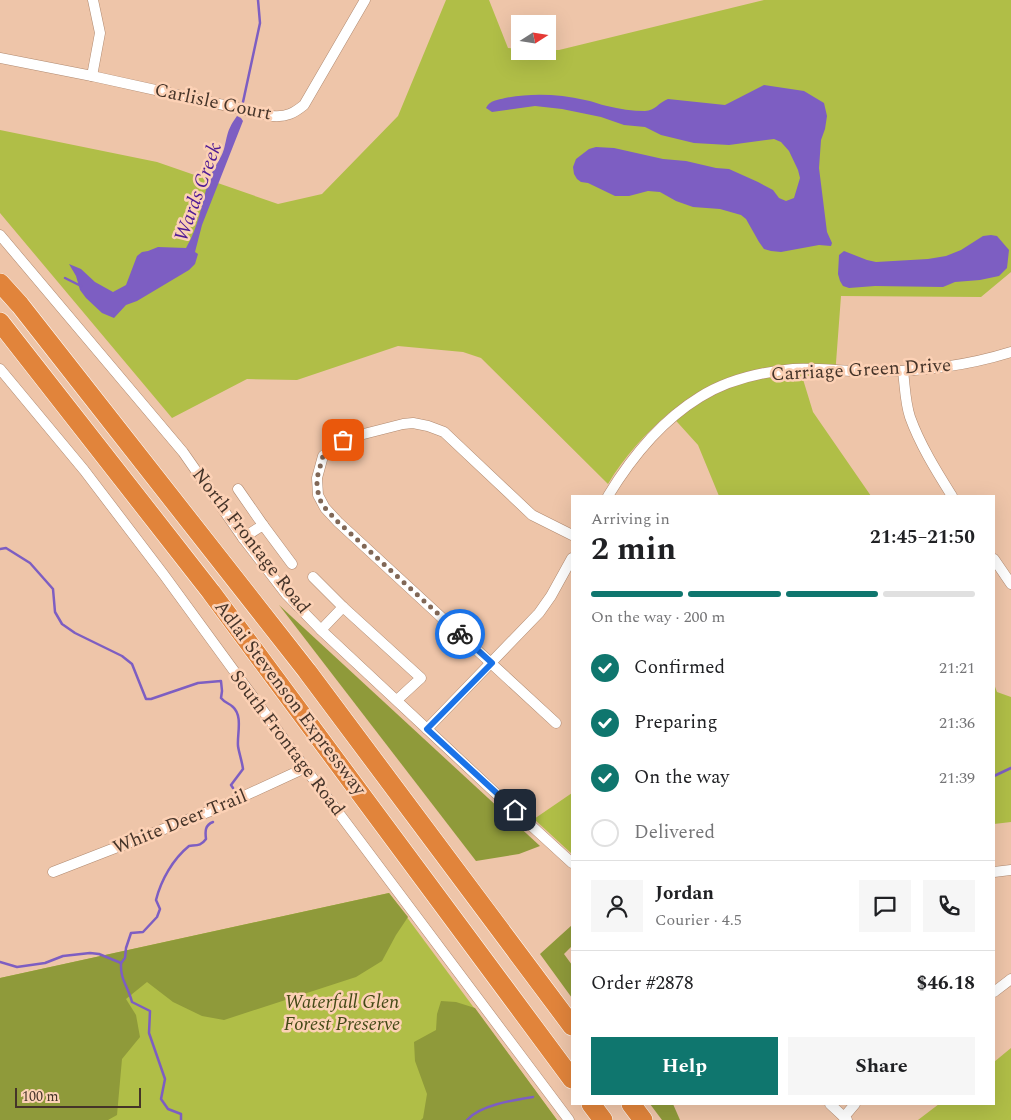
<!DOCTYPE html>
<html lang="en">
<head>
<meta charset="utf-8">
<style>
  :root { --surface:#fff; --page:#f6f6f6; --text:#202124; --muted:#757577; --line:#e0e0e0; --accent:#0f766e }
  body { margin:0; font-family:Spectral,serif; background:var(--page); color:var(--text); height:100vh; display:flex; flex-direction:column; font-size:19px; white-space:nowrap }
  * { box-sizing:border-box; margin:0 }
  p { font-size:16px; color:var(--muted) }
  .icon { flex:none; width:28px; height:28px; fill:none; stroke:currentColor; stroke-width:2; stroke-linecap:round; stroke-linejoin:round }
  .map { position:relative; flex:1; overflow:hidden }
  .sheet { position:absolute; left:571px; top:495px; width:424px; height:610px; display:flex; flex-direction:column; background:var(--surface); border-radius:0px; box-shadow:0 5px 20px #0002 }
  .sheet>* { flex:none }
  .needle { width:32px; rotate:78deg }
  .fabs { position:absolute; left:511px; top:15px; display:grid; gap:10px }
  .fabs a { display:grid; place-items:center; width:45px; height:45px; border-radius:0px; background:var(--surface); box-shadow:0 5px 20px #0002; font-size:25px }
  .scale { position:absolute; left:15px; bottom:12px; width:126px; box-sizing:border-box; padding-left:5px; border:2px solid #453429; border-top:0; font-size:14px; line-height:18px; white-space:nowrap; color:#453429; -webkit-text-stroke:4px #fcd1b5; paint-order:stroke }
  .pin { position:absolute; display:grid; place-items:center; width:42px; height:42px; color:#fff; margin:-21px; border-radius:10px; box-shadow:0 2px 8px #0006 }
  .courier { position:absolute; display:grid; place-items:center; width:50px; height:50px; margin:-25px; border:4px solid #1a73e8; border-radius:50%; background:#fff; color:#222; box-shadow:0 1px 6px #0007 }
  .headline em { font-style:normal; font-weight:700 }
  .headline div { display:flex; flex-direction:column-reverse }
  .headline { display:flex; align-items:center; justify-content:space-between; height:85px; padding:0 20px }
  h1 { font-size:32px; font-weight:700; line-height:38px }
  .bar { display:grid; grid-template-columns:repeat(4,1fr); gap:8px 5px; align-content:center; height:60px; padding:0 20px }
  .bar i { height:6px; border-radius:4px; background:var(--line) }
  .bar .on { background:var(--accent) }
  .bar p { grid-column:span 4 }
  .line { display:flex; align-items:center; gap:12px; padding:0 20px; border-top:1px solid var(--line) }
  .line div { flex:1 }
  .round { display:grid; place-items:center; flex:none; width:52px; height:52px; border-radius:0px; background:var(--page) }
  ol { padding:0 20px; list-style:none }
  li { display:flex; align-items:center; gap:15px; height:55px }
  li p { margin-inline-start:auto }
  li .icon { padding:5px; border-radius:50%; background:var(--accent); color:#fff; stroke-width:4 }
  li:last-child { color:var(--muted) }
  li i { width:28px; height:28px; border:2px solid var(--line); border-radius:50% }
  .cta { display:flex; gap:10px; margin-top:auto; padding:10px 20px }
  .cta a { flex:1; height:58px; border-radius:0px; background:var(--accent); color:#fff; font-size:20px; font-weight:700; line-height:58px; text-align:center }
  .cta a+a { background:var(--page); color:var(--text) }
  .map>svg:first-child { display:block }
  .green { fill:#b0be47 }
  .forest { fill:#8f9a3a }
  .water { fill:#7d5ec2 }
  .lines { fill:none; stroke-linecap:round; stroke-linejoin:round }
  .stream { stroke:#7d5ec2; stroke-width:2.5 }
  .street-casing { stroke:#b0896f; stroke-width:11 }
  .highway-casing { stroke:#fff; stroke-width:20 }
  .street { stroke:#fff; stroke-width:10 }
  .highway { stroke:#e1843b; stroke-width:19 }
  .done { stroke:#806756; stroke-width:5; stroke-dasharray:0 9 }
  .route { stroke:#1a73e8; stroke-width:6 }
  .labels { text-anchor:middle; dominant-baseline:central; stroke-width:5; stroke-linejoin:round; paint-order:stroke }
  .street-label { font-size:19px; fill:#453429; stroke:#fcd1b5 }
  .park-label { font-size:19px; font-style:italic; fill:#434916; stroke:#fcd1b5 }
  .water-label { font-size:20px; font-style:italic; fill:#4f1a95; stroke:#fcd1b5 }
</style>
</head>
<body>
<div class="map">
<svg width="1011" height="1120" viewBox="0 0 1011 1120">
  <rect width="100%" height="100%" fill="#eec5a9"/>
  <g class="green">
    <path d="M446,0h43l19,48 12,1v2h28v-1h11l205,-50h247v272l-30,25 -140,-1 -6,80h-33l11,36 58,84h-152l-21,-51 -29,-32c-24,21 -45,44 -61,71l-127,-126 -18,-6 -65,-6 -101,34 -50,-1 -75,39 -172,-205v-83l157,32 121,42 44,-10 76,-78z"/>
    <polygon points="994,684 997,692 1011,697 1011,822 994,824"/>
    <polygon points="572,793 572,854 534,819"/>
    <polygon points="389,893 557,1120 0,1120 0,978"/>
    <polygon points="1011,1048 1011,1120 918,1120 939,1104 994,1104 994,1062"/>
  </g>
  <g class="forest">
    <polygon points="279,605 540,846 519,854 476,861"/>
    <polygon points="389,893 408,917 396,935 382,961 356,977 224,1020 202,1016 173,1002 147,982 126,999 136,1015 140,1037 122,1059 117,1115 108,1120 0,1120 0,978"/>
    <polygon points="572,925 572,946 564,954 572,965 572,998 540,954"/>
    <polygon points="441,1001 456,1002 475,1008 557,1120 421,1120 423,1118 427,1094 415,1061 414,1042 436,1030 437,1014"/>
    <polygon points="650,1104 673,1104 680,1120 662,1120"/>
  </g>
  <g class="water">
    <path d="M764,85l40,6 20,12 3,13 -2,13 -4,11 -2,28 8,64 5,11 -1,3 -12,-1 -38,7 -10,-1 -7,-2 -5,-7 -13,-23 -5,-4 -21,-6 -27,-2 -17,-6 -16,-9 -12,-1 -19,5h-14l-27,-13 -7,-1 -4,-3 -3,-5 -1,-7 3,-8 13,-10 7,-2 18,1 49,11 23,2 30,7 13,1 29,13 15,8 6,8 7,3 8,-3 6,-20 -2,-8 -9,-19 -8,-9 -7,-3 -45,6 -35,-2 -33,-8 -16,-8 -21,-2 -23,-8 -39,-8 -27,-3 -43,6 -6,-4c4,-8 12,-8 19,-10 26,-5 54,-4 80,2 8,1 15,5 22,6 12,3 26,5 38,5 10,0 14,-9 23,-12l57,6z"/>
    <path d="M237,116l4,2 2,3 -41,104 -7,27 3,2 -3,10 -6,6 -52,31 -11,4 -12,13 -12,-5 -16,-15 -6,-8 -4,-14 -7,-12 12,5 14,13 18,10 13,-7 11,-29 5,-4 6,-1 10,-4 28,1c13,-21 16,-48 24,-71 4,-10 11,-18 14,-28 4,-16 3,-19 13,-33z"/>
    <polygon points="991,235 997,236 1009,250 1007,268 999,276 980,280 955,282 943,287 875,286 849,288 843,286 840,281 838,274 839,255 844,251 867,260 876,262 928,259 946,256 961,250 983,236"/>
  </g>
  <g class="lines">
    <g class="stream">
      <polyline points="243,102 260,23 258,0"/>
      <polyline points="65,278 81,286"/>
      <path d="M0,549l6,-1 24,15 23,26 2,23 7,12 13,9 47,23 10,8 14,35h5l47,-16 23,-2 1,10 -1,7c4,5 8,5 12,9 10,9 4,27 5,39 1,7 4,15 5,23l-12,16 2,3"/>
      <polyline points="994,776 1011,768"/>
      <polyline points="0,962 17,967 45,963 63,956 90,953 99,954 121,963"/>
      <path d="M121,963l4,-5 1,-10 5,-15 12,-1 14,-15 3,-8 -4,-9c5,-20 17,-41 33,-54 8,-1 12,0 17,-7 -1,-8 -1,-14 7,-17"/>
      <path d="M121,963c-1,17 7,23 11,39l18,9 -1,22 16,46 -4,20 7,10 13,5v6"/>
      <path d="M467,1120c13,-15 47,-20 66,-23"/>
    </g>
    <g class="street-casing">
      <g id="street">
        <path d="M0,58l92,18 181,40c14,1 21,-3 31,-11l61,-105"/>
        <polyline points="92,76 100,33 93,0"/>
        <polyline points="0,235 183,452 243,538 286,594 321,630 489,787 572,863"/>
        <polyline points="0,369 84,470 164,575 305,768 569,1120"/>
        <path d="M903,371c2,15 2,31 7,46 10,28 27,55 42,79"/>
        <polyline points="238,489 263,525"/>
        <path d="M608,496c23,-38 53,-75 92,-99 27,-17 62,-25 93,-28 21,-1 41,1 61,2 53,2 106,-3 157,-19"/>
        <polyline points="243,538 263,525 292,564"/>
        <polyline points="994,559 1011,584"/>
        <polyline points="313,577 343,607"/>
        <polyline points="321,630 343,607 421,678 397,700"/>
        <polyline points="556,723 338,522 325,508 318,495 317,478 323,456 339,443 348,438 403,424 413,423 428,426 444,432 532,515 572,535"/>
        <polyline points="427,729 539,613 551,596 572,558"/>
        <polyline points="53,872 218,808 305,768"/>
        <polyline points="994,872 1011,870"/>
        <polyline points="994,992 1011,979"/>
        <polyline points="830,1104 847,1120"/>
        <polyline points="844,1117 855,1104"/>
      </g>
    </g>
    <g class="highway-casing">
      <g id="highway">
        <polyline points="0,283 20,305 307,671 572,1026"/>
        <polyline points="0,322 211,592 572,1079"/>
        <polyline points="591,1104 603,1120"/>
        <polyline points="631,1104 643,1120"/>
      </g>
    </g>
    <use href="#street" class="street"/>
    <use href="#highway" class="highway"/>
  </g>
  <g class="lines">
    <polyline class="done" points="343,440 323,456 317,478 317,488 320,500 325,508 338,522 460,634"/>
    <polyline class="route" points="460,634 492,663 427,729 515,810"/>
  </g>
  <g class="labels">
    <g class="street-label">
      <text transform="translate(213 102) rotate(12)">Carlisle Court</text>
      <text transform="translate(861 370) rotate(-3)">Carriage Green Drive</text>
      <text transform="translate(251 541) rotate(52)">North Frontage Road</text>
      <text transform="translate(290 698) rotate(53)">Adlai Stevenson Expressway</text>
      <text transform="translate(287 743) rotate(53)">South Frontage Road</text>
      <text transform="translate(180 822) rotate(-22)">White Deer Trail</text>
    </g>
    <g class="park-label">
      <text x="342" y="1002">Waterfall Glen<tspan x="342" dy="22">Forest Preserve</tspan></text>
    </g>
    <g class="water-label">
      <text transform="translate(198 192) rotate(-70)">Wards Creek</text>
    </g>
  </g>
</svg>
<div class="fabs">
<a><svg class="needle" viewBox="-14 -14 28 28"><path d="M0-13l5 13h-10z" fill="#e53935"/><path d="M0 13l5-13h-10z" fill="#757577"/></svg></a>
</div>
<div class="scale">100 m</div>
<div class="pin" style="left:343px;top:440px;background:#ea580c"><svg class="icon" aria-label="bag" viewBox="0 0 24 24"><path d="M5 8h14l-1 12H6zM9 8a3 3 0 0 1 6 0"/></svg></div>
<div class="pin" style="left:515px;top:810px;background:#1f2937"><svg class="icon" aria-label="home" viewBox="0 0 24 24"><path d="M3 11l9-7 9 7M6 9v11h12V9"/></svg></div>
<div class="courier" style="left:460px;top:634px"><svg class="icon" aria-label="bike" viewBox="0 0 24 24"><circle cx="6" cy="16" r="4"/><circle cx="18" cy="16" r="4"/><path d="M6 16l4-8h5l3 8M10 8l3 8H6M13 5h3"/></svg></div>
<section class="sheet">
<div class="headline"><div><h1>2 min</h1><p>Arriving in</p></div><em>21:45–21:50</em></div>
<div class="bar"><i class="on"></i><i class="on"></i><i class="on"></i><i></i><p>On the way · 200 m</p></div>
<ol>
<li><svg class="icon" aria-label="check" viewBox="0 0 24 24"><path d="M5 12l5 5 9-10"/></svg>Confirmed<p>21:21</p></li>
<li><svg class="icon" aria-label="check" viewBox="0 0 24 24"><path d="M5 12l5 5 9-10"/></svg>Preparing<p>21:36</p></li>
<li><svg class="icon" aria-label="check" viewBox="0 0 24 24"><path d="M5 12l5 5 9-10"/></svg>On the way<p>21:39</p></li>
<li><i></i>Delivered</li>
</ol>
<div class="line" style="height:90px"><a class="round"><svg class="icon" aria-label="person" viewBox="0 0 24 24"><circle cx="12" cy="8" r="4"/><path d="M4 21q1-7 8-7t8 7"/></svg></a><div><b>Jordan</b><p>Courier · 4.5</p></div><a class="round"><svg class="icon" aria-label="chat" viewBox="0 0 24 24"><path d="M4 5h16v11H9l-5 4z"/></svg></a><a class="round"><svg class="icon" aria-label="phone" viewBox="0 0 24 24"><path d="M5 4h4l2 5-3 2q2 4 5 5l2-3 5 2v4C11 20 4 13 5 4z"/></svg></a></div>
<div class="line" style="height:65px"><div>Order #2878</div><b>$46.18</b></div>
<div class="cta"><a>Help</a><a>Share</a></div>
</section>
</div>
</body>
</html>
